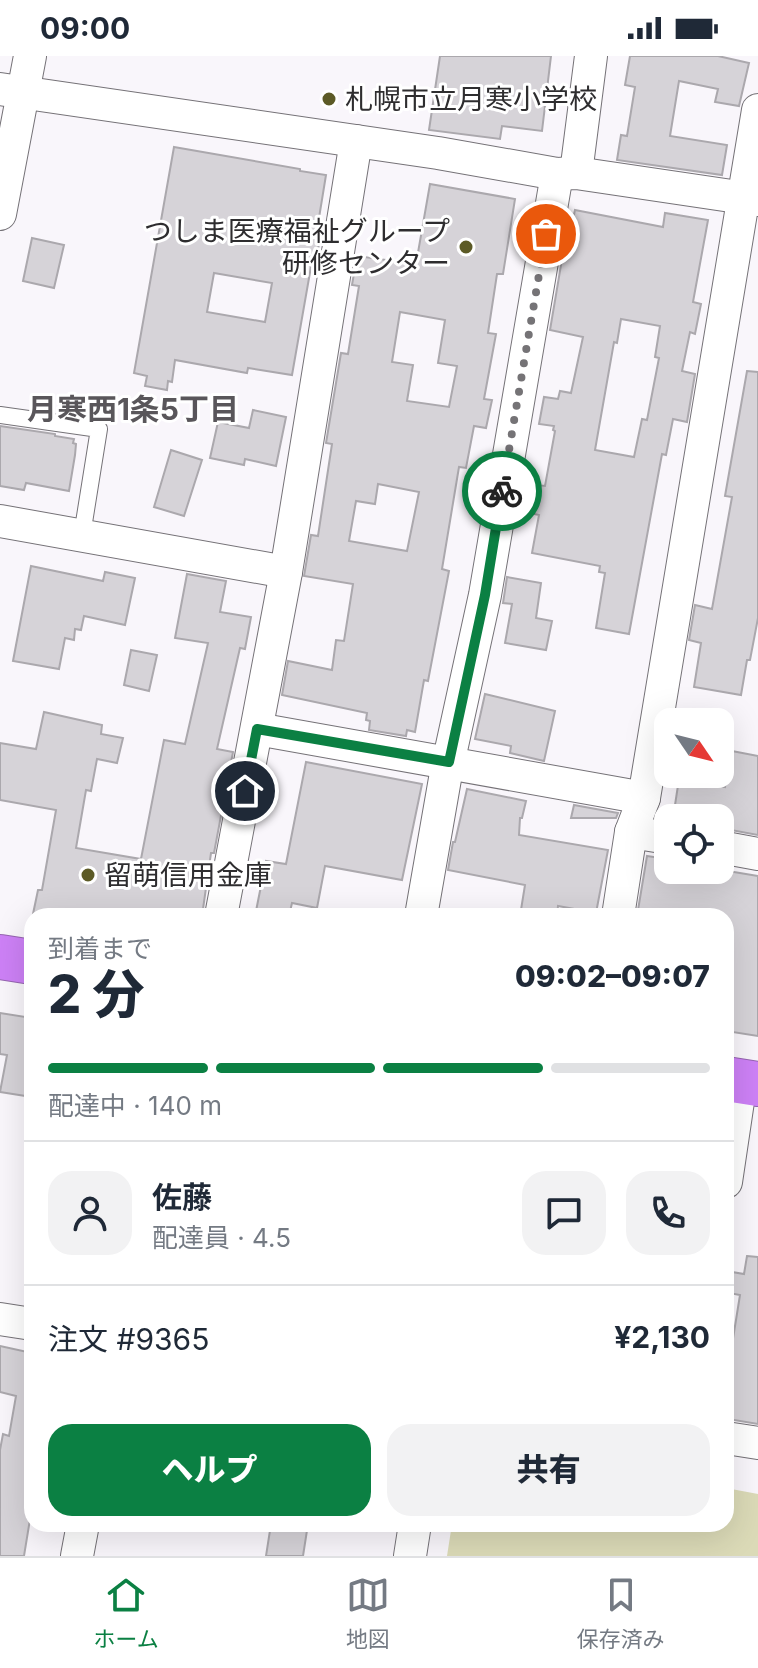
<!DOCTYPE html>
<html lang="ja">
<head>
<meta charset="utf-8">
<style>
  :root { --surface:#fff; --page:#f2f2f3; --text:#1f2937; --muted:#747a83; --line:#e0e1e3; --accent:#0b8043 }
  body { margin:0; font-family:Inter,"Noto Sans JP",sans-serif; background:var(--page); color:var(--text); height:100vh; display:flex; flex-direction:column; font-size:30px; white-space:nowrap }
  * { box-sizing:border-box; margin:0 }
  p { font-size:26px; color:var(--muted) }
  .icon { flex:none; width:44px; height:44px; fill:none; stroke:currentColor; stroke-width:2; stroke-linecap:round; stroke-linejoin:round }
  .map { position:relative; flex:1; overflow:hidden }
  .drawer { position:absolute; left:24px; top:852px; width:710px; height:624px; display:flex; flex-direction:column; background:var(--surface); border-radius:24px; box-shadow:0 8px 32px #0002 }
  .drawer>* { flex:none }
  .needle { width:52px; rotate:125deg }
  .controls { position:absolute; left:654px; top:652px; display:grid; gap:16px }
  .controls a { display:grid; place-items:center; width:80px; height:80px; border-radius:16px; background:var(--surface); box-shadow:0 8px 32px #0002; font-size:40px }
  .pin { position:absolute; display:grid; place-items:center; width:68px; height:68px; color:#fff; margin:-34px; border:4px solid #fff; border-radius:50%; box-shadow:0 2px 8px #0007 }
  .courier { position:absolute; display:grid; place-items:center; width:80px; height:80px; margin:-40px; border:6px solid #0b8043; border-radius:50%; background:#fff; color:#222; box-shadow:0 2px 10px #0007 }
  .headline em { font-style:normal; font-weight:800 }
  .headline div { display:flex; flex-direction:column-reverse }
  .headline { display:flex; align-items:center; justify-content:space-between; height:136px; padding:0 24px }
  h1 { font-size:52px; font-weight:800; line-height:60px }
  .bar { display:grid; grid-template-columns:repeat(4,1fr); gap:12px 8px; align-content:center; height:96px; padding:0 24px }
  .bar i { height:10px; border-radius:6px; background:var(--line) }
  .bar .active { background:var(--accent) }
  .bar p { grid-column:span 4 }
  .line { display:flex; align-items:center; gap:20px; padding:0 24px; border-top:2px solid var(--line) }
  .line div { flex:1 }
  .round { display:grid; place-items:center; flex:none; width:84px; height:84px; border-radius:24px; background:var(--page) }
  .cta { display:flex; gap:16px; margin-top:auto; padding:16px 24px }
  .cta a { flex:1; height:92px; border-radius:24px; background:var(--accent); color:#fff; font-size:32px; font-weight:800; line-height:92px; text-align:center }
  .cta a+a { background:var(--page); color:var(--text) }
  .status { display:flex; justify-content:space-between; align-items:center; height:56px; padding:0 40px; background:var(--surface); direction:ltr }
  .status svg { height:22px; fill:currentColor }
  .tabs { display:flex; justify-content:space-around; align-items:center; height:112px; border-top:2px solid var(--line); background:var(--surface); font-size:22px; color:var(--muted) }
  .tabs a { display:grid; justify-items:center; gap:4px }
  .tabs .active { color:var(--accent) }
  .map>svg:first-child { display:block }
  .green { fill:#dbdab7 }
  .building { fill:#d6d3d8; stroke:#aba8ad; stroke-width:2; fill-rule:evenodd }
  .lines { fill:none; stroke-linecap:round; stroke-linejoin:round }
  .lane-casing { stroke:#757277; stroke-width:18 }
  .street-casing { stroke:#757277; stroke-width:34 }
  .highway-casing { stroke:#9564b0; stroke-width:46 }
  .lane { stroke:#fff; stroke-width:16 }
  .street { stroke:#fff; stroke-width:32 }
  .highway { stroke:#cd81f6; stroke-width:44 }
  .done { stroke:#757376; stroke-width:8; stroke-dasharray:0 14.4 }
  .route { stroke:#0b8043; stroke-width:10 }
  .poi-dot { fill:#5c5a26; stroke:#fff; stroke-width:3 }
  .labels { text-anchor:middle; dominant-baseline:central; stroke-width:6; stroke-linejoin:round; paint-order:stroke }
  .poi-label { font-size:28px; fill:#2e2d2f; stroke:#fff; text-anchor:start }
  .neighbourhood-label { font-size:30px; font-weight:bold; fill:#59565a; stroke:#fff }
</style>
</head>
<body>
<div class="status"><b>09:00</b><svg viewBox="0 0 49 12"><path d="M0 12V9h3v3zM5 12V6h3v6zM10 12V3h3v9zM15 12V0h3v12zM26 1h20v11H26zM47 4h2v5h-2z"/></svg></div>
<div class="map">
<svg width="758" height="1500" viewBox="0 0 758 1500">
  <rect width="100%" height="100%" fill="#f9f6fb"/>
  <polygon class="green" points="726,1432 758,1438 758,1500 447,1500 452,1468 726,1468"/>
  <g class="building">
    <polygon points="440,0 551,0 542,75 502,70 500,83 429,74"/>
    <polygon points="630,0 718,0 749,7 739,50 715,46 718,33 679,25 670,80 727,89 722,119 617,104 621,79 627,80 635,31 625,29"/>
    <path d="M174,91l126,22v2l26,4 -8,49 4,1 -6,37 -4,-1 -20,114 -44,-7 -1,5 -72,-13 -3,22 -4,-1 -1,9 -22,-4 2,-10 -13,-3zM214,217l58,10 -7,39 -58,-10z"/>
    <path d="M430,128l85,15 -12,75h-6l-9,59 8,1 -12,65 8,1 -6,28 -12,-2 -8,42 -7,-1 -17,102 7,2 -21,110 -4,-1 -9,52 -8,-2 -1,6 -37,-6 1,-9 -4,-1 1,-7 -85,-18 6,-34 44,9 4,-30 8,1 9,-57 -49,-8 7,-41 7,1 14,-92 -6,-1 15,-90 7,1 11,-68 -7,-1 5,-29 59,8zM400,256l45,8 -7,43 19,3 -8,41 -42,-6 6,-36 -21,-3zM378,428l41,8 -12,59 -58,-10 7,-40 19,3z"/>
    <path d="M575,154l88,17 2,-14 43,7 -15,82 8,2 -6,30 -5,-2 -8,39 13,3 -8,48 -14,-3 -7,36 -4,-1 -33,180 -33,-6 9,-55 -6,-1 1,-6 -68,-13 7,-38 -14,-3 4,-28 16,2 10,-55 -2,-1 1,-4 -15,-2 5,-27 14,2 2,-8 11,2 12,-56 -33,-7 19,-112 4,1zM621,263l39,7 -5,31 4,1 -12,62 -5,-1 -8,38 -39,-7 19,-108 3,1z"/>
    <polygon points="32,182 64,189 54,232 23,225"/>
    <polygon points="747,315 758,316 758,562 750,604 747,604 741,639 694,631 701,587 689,584 695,549 712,553 732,441 725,440"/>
    <polygon points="253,354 286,361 276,410 245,403 244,409 210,402 218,366 249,372"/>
    <polygon points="0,370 55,378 55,380 74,383 73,387 76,388 75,399 69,435 26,427 24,434 0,430"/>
    <polygon points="171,394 202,404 184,460 154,451"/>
    <polygon points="31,510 103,525 105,516 135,522 125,569 84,560 81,574 75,573 74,584 65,582 59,613 13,605"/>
    <polygon points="187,518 226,525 220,556 251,561 245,593 240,592 217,693 233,696 214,797 211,797 202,860 48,860 33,858 38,834 42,834 56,754 0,744 0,687 36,693 44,656 102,669 101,678 123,682 117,707 97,703 91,735 86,734 76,792 141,803 164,684 185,688 208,587 175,582"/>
    <polygon points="507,521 541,527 536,562 552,565 546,594 505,587 512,548 503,547"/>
    <polygon points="131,594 157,599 149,635 124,629"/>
    <polygon points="485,638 555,655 544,705 510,697 511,690 475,683"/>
    <polygon points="732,695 758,700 758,779 720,772 720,762 673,762 679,723 725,731"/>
    <polygon points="306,706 422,728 402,824 325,810 317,852 292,847 289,860 256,855 266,805 286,808"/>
    <polygon points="467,733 526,745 522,762 520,762 519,779 608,794 596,857 558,850 557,860 520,860 525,829 448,814 453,786 455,786"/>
    <polygon points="574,749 618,757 616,762 571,762"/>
    <polygon points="647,800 668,803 668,814 722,814 758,820 758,980 726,975 726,860 637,860"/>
    <polygon points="0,957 32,962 32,1041 0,1036 7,999 0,998"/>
    <polygon points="747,1200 758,1201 758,1368 728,1363 732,1335 726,1333 726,1295 731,1295 740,1239 729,1237 732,1216 744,1218"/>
    <polygon points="0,1290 32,1297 32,1451 24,1500 0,1500 0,1394 3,1378 9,1380 16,1340 0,1336"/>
    <polygon points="271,1468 308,1468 303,1500 266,1500"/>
  </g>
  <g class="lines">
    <g class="lane-casing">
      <polyline id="lane" points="0,359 99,373 82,479"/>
    </g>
    <g class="street-casing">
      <g id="street">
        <polyline points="0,33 438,97 557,118 576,117 758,144"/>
        <polyline points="576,117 591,0"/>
        <polyline points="0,158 30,0"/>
        <polyline points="0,465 286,516"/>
        <polyline points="257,673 644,742"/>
        <polyline points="631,776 668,782"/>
        <polyline points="720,791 758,798"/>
        <polyline points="221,860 286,516 356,85"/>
        <polyline points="421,860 446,717 485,539 557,118"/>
        <polyline points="618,860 631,776 644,742 758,54"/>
        <polyline points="726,1126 741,1025"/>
        <polyline points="0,1263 32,1268"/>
        <polyline points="726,1382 758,1387"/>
        <polyline points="77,1500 83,1468"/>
        <polyline points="410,1500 415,1468"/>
      </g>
    </g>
    <g class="highway-casing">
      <g id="highway">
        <polyline points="0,901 32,906"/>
        <polyline points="726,1023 758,1028"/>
      </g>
    </g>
    <use href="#lane" class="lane"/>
    <use href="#street" class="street"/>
    <use href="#highway" class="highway"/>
  </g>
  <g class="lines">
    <polyline class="done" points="502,435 546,178"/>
    <polyline class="route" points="245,735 257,673 449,706 485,539 502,435"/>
  </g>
  <g class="poi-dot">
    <circle cx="329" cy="43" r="8"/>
    <circle cx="466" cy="191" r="8"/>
    <circle cx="88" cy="819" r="8"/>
  </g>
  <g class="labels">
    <g class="poi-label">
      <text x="345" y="43">札幌市立月寒小学校</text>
      <text x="450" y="175" text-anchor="end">つしま医療福祉グループ<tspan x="450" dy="32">研修センター</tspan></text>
      <text x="104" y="819">留萌信用金庫</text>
    </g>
    <g class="neighbourhood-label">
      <text x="133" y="353">月寒西1条5丁目</text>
    </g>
  </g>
</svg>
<div class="controls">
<a><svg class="needle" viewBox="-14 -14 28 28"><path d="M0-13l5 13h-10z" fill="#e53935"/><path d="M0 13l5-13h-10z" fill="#747a83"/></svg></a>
<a><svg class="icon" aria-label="locate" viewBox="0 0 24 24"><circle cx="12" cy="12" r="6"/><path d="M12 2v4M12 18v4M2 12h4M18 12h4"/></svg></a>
</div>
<div class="pin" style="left:546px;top:178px;background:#ea580c"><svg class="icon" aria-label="bag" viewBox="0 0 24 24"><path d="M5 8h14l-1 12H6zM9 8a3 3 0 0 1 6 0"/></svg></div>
<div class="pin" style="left:245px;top:735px;background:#1f2937"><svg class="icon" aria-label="home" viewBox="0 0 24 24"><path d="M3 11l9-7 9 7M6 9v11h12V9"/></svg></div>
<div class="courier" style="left:502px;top:435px"><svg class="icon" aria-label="bike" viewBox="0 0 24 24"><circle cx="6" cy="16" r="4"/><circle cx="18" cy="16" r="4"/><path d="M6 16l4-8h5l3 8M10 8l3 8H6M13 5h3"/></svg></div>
<section class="drawer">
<div class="headline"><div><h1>2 分</h1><p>到着まで</p></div><em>09:02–09:07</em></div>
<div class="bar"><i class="active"></i><i class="active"></i><i class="active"></i><i></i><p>配達中 · 140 m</p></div>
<div class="line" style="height:144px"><a class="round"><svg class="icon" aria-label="person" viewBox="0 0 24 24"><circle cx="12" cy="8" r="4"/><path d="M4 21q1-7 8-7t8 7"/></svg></a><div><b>佐藤</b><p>配達員 · 4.5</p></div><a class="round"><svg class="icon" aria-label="chat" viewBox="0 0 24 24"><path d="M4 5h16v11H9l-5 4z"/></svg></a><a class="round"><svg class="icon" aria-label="phone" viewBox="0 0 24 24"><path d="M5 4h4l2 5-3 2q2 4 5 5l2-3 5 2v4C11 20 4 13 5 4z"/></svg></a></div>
<div class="line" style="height:104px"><div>注文 #9365</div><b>¥2,130</b></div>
<div class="cta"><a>ヘルプ</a><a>共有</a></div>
</section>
</div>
<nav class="tabs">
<a class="active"><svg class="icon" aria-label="home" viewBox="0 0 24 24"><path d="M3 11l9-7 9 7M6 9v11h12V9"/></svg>ホーム</a>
<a><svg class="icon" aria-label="map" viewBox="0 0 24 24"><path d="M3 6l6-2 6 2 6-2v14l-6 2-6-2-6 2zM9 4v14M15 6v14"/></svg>地図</a>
<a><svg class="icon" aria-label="saved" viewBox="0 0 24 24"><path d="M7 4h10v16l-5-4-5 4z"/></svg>保存済み</a>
</nav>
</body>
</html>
